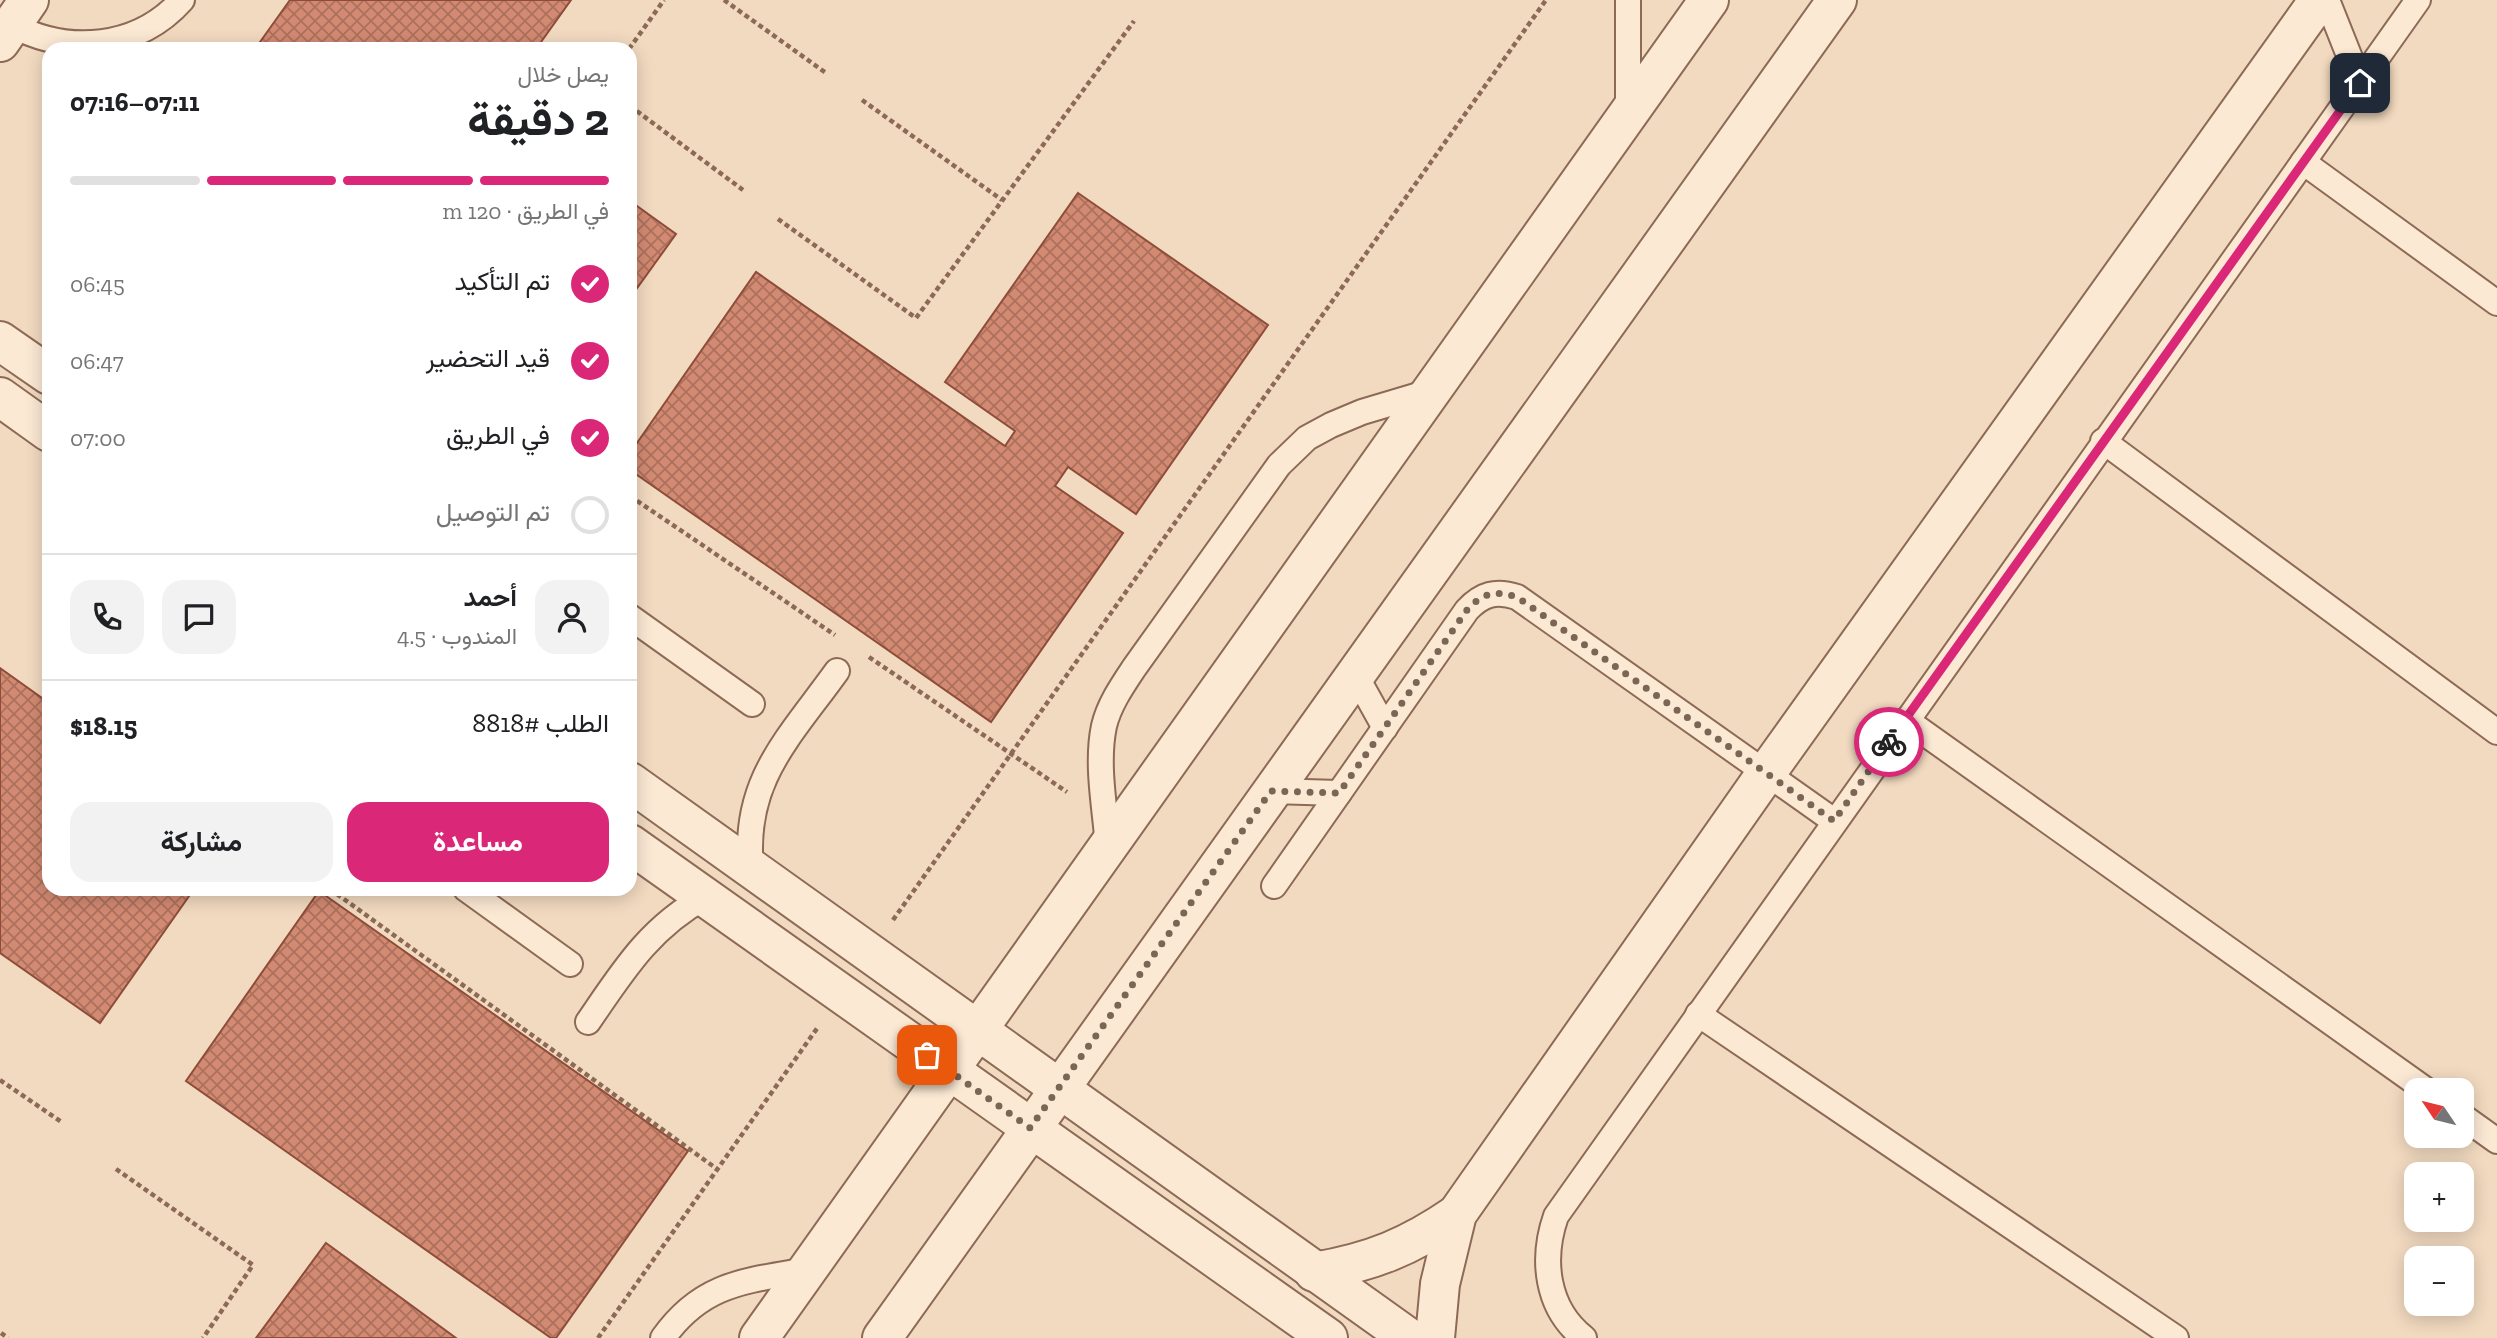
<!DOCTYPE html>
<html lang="ar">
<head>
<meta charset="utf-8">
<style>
  :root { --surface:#fff; --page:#f2f2f2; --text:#202124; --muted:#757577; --line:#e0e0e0; --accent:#db2777 }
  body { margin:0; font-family:"Zilla Slab",Vazirmatn,serif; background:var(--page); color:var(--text); direction:rtl; height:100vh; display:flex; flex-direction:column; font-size:26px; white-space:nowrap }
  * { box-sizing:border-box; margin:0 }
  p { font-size:23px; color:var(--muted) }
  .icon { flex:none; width:38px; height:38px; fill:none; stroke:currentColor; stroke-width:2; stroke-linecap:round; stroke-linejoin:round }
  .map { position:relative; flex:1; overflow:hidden; direction:ltr }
  .drawer { position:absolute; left:42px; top:42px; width:595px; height:854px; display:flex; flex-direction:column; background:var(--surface); border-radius:21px; box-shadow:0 4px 18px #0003; direction:rtl }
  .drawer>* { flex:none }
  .needle { width:46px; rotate:305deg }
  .buttons { position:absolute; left:2404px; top:1078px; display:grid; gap:14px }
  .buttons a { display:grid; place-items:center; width:70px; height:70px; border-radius:14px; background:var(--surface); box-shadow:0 4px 18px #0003; font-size:35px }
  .pin { position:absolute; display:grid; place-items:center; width:60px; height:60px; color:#fff; margin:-30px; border-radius:14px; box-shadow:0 4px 10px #0006 }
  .courier { position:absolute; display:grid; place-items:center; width:70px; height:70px; margin:-35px; border:5px solid #db2777; border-radius:50%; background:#fff; color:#222; box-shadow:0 2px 9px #0007 }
  .headline em { font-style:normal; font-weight:700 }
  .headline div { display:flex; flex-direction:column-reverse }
  .headline { display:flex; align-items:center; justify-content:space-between; height:119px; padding:0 28px }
  h1 { font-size:46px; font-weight:700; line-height:52px }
  .bar { display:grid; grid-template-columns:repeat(4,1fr); gap:10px 7px; align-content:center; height:84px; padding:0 28px }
  .bar i { height:9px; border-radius:5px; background:var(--line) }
  .bar .active { background:var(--accent) }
  .bar p { grid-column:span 4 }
  .line { display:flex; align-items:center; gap:18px; padding:0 28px; border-top:2px solid var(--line) }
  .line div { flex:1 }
  .round { display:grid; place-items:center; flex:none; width:74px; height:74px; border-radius:21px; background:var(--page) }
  ol { padding:0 28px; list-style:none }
  li { display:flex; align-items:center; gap:21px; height:77px }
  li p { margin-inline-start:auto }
  li .icon { padding:7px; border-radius:50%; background:var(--accent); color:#fff; stroke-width:4 }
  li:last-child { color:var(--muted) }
  li i { width:38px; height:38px; border:4px solid var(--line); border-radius:50% }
  .action { display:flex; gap:14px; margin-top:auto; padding:14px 28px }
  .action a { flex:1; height:80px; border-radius:21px; background:var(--accent); color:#fff; font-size:28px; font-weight:700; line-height:80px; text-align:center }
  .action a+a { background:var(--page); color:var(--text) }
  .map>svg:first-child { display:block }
  .building { fill:url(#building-cross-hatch); stroke:#8e4d3a; stroke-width:2 }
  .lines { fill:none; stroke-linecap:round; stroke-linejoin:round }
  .service-casing { stroke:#8d6a56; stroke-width:28 }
  .minor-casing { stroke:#8d6a56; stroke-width:42 }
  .path { stroke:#8d6a56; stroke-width:4.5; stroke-dasharray:5 3.5; stroke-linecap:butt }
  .service { stroke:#fce9d4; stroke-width:24 }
  .minor { stroke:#fce9d4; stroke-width:38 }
  .done { stroke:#7b6555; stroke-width:7; stroke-dasharray:0 12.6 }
  .route { stroke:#db2777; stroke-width:9 }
</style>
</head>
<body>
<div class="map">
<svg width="2497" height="1338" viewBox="0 0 2497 1338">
  <defs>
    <pattern id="building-cross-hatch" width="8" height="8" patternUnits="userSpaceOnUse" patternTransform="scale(1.75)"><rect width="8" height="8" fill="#d38a72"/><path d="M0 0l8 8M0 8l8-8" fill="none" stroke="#ac715d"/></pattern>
  </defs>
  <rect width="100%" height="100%" fill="#f2dac0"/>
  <g class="building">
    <polygon points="290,0 571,0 536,49 255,49"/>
    <polygon points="1078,193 1268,325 1136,514 1068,467 1055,486 1123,533 991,722 630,470 630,453 756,272 1005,446 1015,431 945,382"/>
    <polygon points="630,201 676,234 630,298"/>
    <polygon points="0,668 49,703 49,889 194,889 100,1023 0,953"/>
    <polygon points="319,891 688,1151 556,1338 551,1338 186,1081"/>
    <polygon points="326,1243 456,1338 256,1338"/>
  </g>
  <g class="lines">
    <g class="service-casing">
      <g id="service">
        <polyline points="2327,0 2360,83"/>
        <path d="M12,25c57,30 126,24 170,-25"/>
        <polyline points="1628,114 1628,0"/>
        <polyline points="2303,162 2497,303"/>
        <polyline points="2103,441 2497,732"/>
        <polyline points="630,617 752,704"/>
        <polyline points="1355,674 1385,728"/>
        <polyline points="1906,720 2426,1090"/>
        <polyline points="1271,791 1339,793"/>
        <path d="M1108,846c-3,-38 -12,-82 -4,-120 5,-21 18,-40 30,-58l145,-203 28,-27 24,-13 31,-13 67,-20"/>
        <path d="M751,869c-9,-88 38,-131 86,-198"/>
        <path d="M1274,886l193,-276c15,-16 29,-20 50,-13l317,224"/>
        <polyline points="466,889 570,964"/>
        <polyline points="1698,1014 2176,1338"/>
        <path d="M588,1022c35,-51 61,-94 117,-125"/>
        <polyline points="2462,1116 2497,1141"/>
        <path d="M663,1338c39,-55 82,-57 144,-68"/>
        <path d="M1584,1338c-38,-30 -43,-79 -28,-122l862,-1216"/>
      </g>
    </g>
    <g class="minor-casing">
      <g id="minor">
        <polyline points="0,42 29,0"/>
        <polyline points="0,341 49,375"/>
        <polyline points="0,397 49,432"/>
        <polyline points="630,782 1409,1338"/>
        <polyline points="630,844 1328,1338"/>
        <path d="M1314,1272c58,-10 95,-25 143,-58"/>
        <polyline points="759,1338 1709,0"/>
        <polyline points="882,1338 1837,0"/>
        <polyline points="1435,1338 1440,1284 1457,1214 1767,772 2319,0"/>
      </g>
    </g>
    <g class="path">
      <polyline points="724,0 826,73"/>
      <polyline points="629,49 664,0"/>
      <polyline points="862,100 1002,200"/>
      <polyline points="630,106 743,190"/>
      <polyline points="778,219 916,318 1134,21"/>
      <polyline points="630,496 835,635"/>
      <polyline points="869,657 1067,792"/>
      <polyline points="330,889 717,1169"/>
      <polyline points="893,920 1546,0"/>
      <polyline points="0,1080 63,1123"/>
      <polyline points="116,1169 253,1265 203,1338"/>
      <polyline points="1,1333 8,1338"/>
      <polyline points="598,1338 818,1027"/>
    </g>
    <use href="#service" class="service"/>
    <use href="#minor" class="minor"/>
  </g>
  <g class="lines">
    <path class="done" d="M927,1055l103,73 241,-337 68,2 128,-183c15,-17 29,-20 50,-13l317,224 55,-79"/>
    <polyline class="route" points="1889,742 2360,83"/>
  </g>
</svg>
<div class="buttons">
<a><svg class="needle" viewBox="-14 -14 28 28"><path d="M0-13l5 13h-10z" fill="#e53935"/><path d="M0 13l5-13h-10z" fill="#757577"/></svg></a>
<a>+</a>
<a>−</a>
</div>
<div class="pin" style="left:927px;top:1055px;background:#ea580c"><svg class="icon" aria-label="bag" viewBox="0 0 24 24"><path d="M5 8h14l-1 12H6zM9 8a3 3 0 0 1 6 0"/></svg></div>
<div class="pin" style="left:2360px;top:83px;background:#1f2937"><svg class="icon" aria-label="home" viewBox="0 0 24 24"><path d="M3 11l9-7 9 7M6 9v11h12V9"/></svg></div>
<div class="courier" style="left:1889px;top:742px"><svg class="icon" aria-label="bike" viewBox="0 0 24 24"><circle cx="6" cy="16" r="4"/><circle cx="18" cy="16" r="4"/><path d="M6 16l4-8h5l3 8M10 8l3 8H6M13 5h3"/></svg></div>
<section class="drawer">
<div class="headline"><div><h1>2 دقيقة</h1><p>يصل خلال</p></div><em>07:11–07:16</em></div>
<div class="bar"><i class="active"></i><i class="active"></i><i class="active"></i><i></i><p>في الطريق · 120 m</p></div>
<ol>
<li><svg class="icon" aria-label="check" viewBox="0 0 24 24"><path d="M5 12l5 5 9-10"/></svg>تم التأكيد<p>06:45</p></li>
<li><svg class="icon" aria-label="check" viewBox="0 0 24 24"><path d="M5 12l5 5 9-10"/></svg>قيد التحضير<p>06:47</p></li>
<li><svg class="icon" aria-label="check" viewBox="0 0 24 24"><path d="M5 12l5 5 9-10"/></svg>في الطريق<p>07:00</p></li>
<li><i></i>تم التوصيل</li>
</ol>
<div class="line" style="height:126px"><a class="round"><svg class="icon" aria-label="person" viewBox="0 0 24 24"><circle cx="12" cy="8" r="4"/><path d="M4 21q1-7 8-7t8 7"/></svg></a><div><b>أحمد</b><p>المندوب · 4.5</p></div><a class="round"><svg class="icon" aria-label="chat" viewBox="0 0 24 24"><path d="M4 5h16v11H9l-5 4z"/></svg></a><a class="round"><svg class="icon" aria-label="phone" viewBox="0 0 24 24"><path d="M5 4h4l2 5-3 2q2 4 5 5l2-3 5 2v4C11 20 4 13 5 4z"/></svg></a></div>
<div class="line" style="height:91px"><div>الطلب #8818</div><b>$18.15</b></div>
<div class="action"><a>مساعدة</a><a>مشاركة</a></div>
</section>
</div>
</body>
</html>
